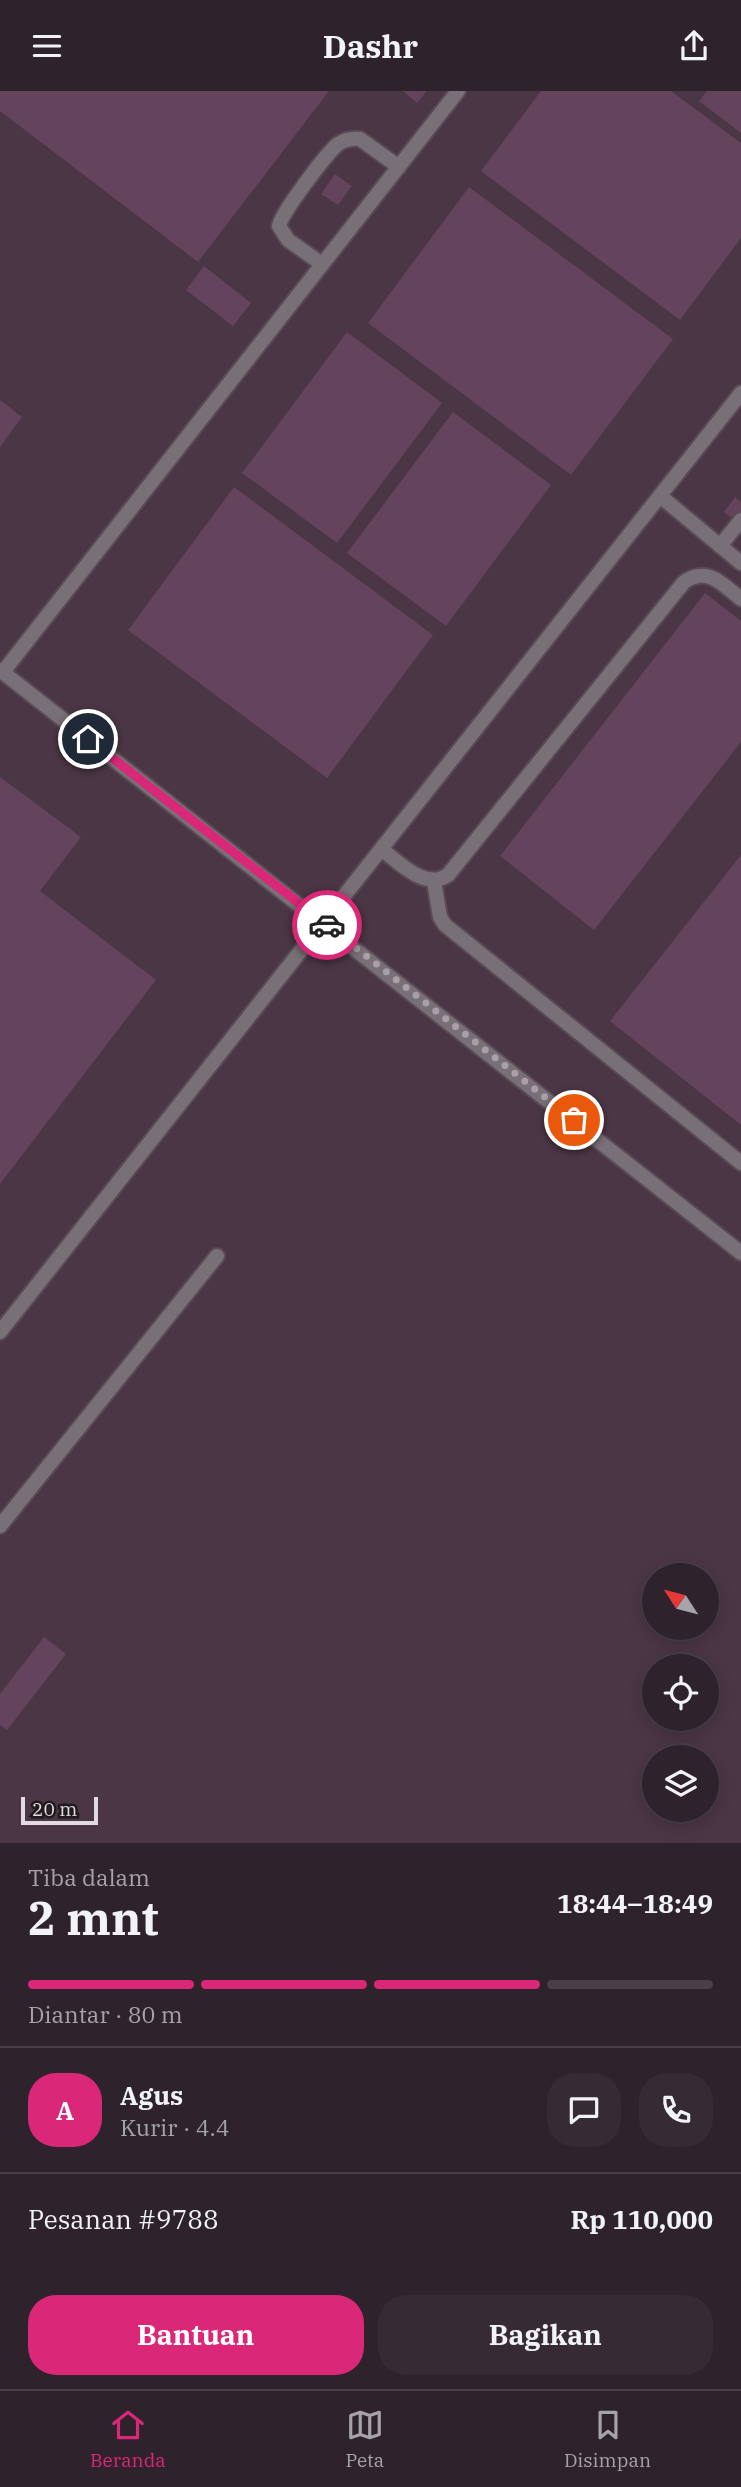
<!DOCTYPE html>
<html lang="id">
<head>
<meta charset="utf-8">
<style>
  :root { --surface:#2e222c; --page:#362a34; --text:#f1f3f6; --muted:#a7a4a9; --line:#493f48; --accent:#db2777 }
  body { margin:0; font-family:"IBM Plex Serif",serif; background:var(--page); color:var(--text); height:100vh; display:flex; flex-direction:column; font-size:26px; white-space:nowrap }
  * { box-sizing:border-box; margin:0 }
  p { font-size:23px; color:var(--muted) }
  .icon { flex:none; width:38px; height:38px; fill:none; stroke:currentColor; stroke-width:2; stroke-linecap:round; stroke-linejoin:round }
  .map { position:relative; height:1752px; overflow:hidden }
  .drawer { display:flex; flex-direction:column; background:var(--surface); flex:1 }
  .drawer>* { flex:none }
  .needle { width:46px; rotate:306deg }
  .controls { position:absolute; left:642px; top:1472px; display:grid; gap:14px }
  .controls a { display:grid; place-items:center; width:77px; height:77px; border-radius:50%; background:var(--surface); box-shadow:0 4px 18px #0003,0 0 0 2px var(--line); font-size:35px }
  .scale { position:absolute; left:21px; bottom:18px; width:77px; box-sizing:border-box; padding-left:7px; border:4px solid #e4dae1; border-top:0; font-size:19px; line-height:24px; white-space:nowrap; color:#e4dae1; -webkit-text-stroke:5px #20191e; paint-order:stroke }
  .pin { position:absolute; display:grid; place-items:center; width:60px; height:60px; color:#fff; margin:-30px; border:4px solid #fff; border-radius:50%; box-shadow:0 2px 7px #0007 }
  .courier { position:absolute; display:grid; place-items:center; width:70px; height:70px; margin:-35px; border:5px solid #db2777; border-radius:50%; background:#fff; color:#222; box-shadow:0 2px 9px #0007 }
  .overview em { font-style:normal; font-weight:800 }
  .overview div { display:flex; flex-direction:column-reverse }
  .overview { display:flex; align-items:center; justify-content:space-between; height:119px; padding:0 28px }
  h1 { font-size:46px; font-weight:800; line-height:52px }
  .bar { display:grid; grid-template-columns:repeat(4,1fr); gap:10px 7px; align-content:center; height:84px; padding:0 28px }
  .bar i { height:9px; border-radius:5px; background:var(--line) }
  .bar .on { background:var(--accent) }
  .bar p { grid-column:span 4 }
  .line { display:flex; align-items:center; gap:18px; padding:0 28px; border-top:2px solid var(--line) }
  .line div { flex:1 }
  .round { display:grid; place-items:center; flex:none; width:74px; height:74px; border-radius:28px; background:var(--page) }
  .primary-button { display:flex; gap:14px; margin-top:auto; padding:14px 28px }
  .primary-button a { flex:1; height:80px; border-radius:28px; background:var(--accent); color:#fff; font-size:28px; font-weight:800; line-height:80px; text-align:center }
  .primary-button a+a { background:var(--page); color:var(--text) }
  header { display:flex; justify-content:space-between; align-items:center; height:91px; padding:0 28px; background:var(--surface); font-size:32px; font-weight:800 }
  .menu { display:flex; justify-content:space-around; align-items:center; height:98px; border-top:2px solid var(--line); background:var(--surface); font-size:19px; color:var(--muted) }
  .menu a { display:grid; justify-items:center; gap:4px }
  .menu .on { color:var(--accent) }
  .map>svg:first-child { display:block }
  .built { fill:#4b3645; fill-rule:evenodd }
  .building { fill:#64435c }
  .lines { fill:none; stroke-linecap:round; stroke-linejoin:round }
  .service-casing { stroke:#594a55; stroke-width:18 }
  .minor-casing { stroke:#594a55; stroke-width:18 }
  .service { stroke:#787076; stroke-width:14 }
  .minor { stroke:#787076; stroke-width:14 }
  .done { stroke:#aa9ea7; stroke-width:7; stroke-dasharray:0 12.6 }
  .route { stroke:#db2777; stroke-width:9 }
</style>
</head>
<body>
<header><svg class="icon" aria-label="menu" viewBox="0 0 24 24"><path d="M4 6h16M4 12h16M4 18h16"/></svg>Dashr<svg class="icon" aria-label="share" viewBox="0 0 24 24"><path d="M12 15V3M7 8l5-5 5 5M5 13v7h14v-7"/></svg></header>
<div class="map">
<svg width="741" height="1752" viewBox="0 0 741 1752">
  <rect width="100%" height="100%" fill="#3e2e3a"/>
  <path class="built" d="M0,0h741v1752h-741zM654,1484h53v52h-53zM654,1575h53v53h-53zM654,1666h53v52h-53z"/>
  <g class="building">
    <polygon points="0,0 329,0 198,171 0,20"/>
    <polygon points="403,0 427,0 417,12"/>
    <polygon points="541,0 671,0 741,52 741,147 680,229 481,80"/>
    <polygon points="707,0 741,0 741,42 699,10"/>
    <polygon points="335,83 352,95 338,114 321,103"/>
    <polygon points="469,96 673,248 571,384 368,232"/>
    <polygon points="204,175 251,212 233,235 186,199"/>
    <polygon points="347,241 442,312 337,452 242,382"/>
    <polygon points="0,309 22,326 0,356"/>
    <polygon points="453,321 551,394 446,535 347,462"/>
    <polygon points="234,396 433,544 327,687 128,539"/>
    <polygon points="735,406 741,411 741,428 738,432 724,421"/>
    <polygon points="705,502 741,530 741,651 594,839 500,765"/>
    <polygon points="0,686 81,746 40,800 156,889 0,1093"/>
    <polygon points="741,764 741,1034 610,930"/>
    <polygon points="44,1546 66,1563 7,1639 0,1634 0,1603"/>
  </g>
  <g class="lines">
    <g class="service-casing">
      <g id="service">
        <path d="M322,173l-34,-24 -9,-14c3,-14 47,-72 59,-82 6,-4 14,-6 22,-5l39,28"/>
        <polyline points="660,405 741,472"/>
        <polyline points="720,455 741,429"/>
        <path d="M381,758c18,13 44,42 67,26l236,-293c24,-16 38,2 57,17"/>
        <polyline points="434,790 440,826 445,834 741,1072"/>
        <polyline points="0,1241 741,302"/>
        <polyline points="0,1435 217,1165"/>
      </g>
    </g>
    <g class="minor-casing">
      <g id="minor">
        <polyline points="0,579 741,1162"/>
        <polyline points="3,581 458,0"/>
      </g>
    </g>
    <use href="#service" class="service"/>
    <use href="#minor" class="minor"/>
  </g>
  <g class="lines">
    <polyline class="done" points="327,834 574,1029"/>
    <polyline class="route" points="88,648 327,834"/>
  </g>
</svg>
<div class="controls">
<a><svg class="needle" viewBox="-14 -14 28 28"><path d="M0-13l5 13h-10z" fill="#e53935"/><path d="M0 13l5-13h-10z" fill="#a7a4a9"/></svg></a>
<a><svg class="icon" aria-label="locate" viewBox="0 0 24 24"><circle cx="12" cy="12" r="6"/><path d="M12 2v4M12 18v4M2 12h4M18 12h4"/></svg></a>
<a><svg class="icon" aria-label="layers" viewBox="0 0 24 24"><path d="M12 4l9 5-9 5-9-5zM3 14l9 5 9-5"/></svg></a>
</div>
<div class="scale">20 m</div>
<div class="pin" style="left:574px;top:1029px;background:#ea580c"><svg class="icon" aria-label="bag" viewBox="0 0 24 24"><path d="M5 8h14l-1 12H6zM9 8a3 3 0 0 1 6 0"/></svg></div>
<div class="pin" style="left:88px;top:648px;background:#1f2937"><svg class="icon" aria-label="home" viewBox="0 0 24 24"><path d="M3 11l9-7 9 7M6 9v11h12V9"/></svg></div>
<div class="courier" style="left:327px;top:834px"><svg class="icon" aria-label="car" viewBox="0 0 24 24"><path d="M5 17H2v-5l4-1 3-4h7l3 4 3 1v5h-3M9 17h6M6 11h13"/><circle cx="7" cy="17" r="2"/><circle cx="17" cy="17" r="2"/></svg></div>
</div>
<section class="drawer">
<div class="overview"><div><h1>2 mnt</h1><p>Tiba dalam</p></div><em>18:44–18:49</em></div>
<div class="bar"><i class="on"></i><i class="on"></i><i class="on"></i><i></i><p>Diantar · 80 m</p></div>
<div class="line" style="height:126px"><b class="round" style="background:var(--accent);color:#fff">A</b><div><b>Agus</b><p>Kurir · 4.4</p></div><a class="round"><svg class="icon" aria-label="chat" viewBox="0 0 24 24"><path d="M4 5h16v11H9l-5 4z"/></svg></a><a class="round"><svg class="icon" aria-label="phone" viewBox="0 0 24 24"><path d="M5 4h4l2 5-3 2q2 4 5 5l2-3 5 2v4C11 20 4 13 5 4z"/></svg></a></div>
<div class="line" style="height:91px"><div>Pesanan #9788</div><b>Rp 110,000</b></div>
<div class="primary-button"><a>Bantuan</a><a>Bagikan</a></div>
</section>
<nav class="menu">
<a class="on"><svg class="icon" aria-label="home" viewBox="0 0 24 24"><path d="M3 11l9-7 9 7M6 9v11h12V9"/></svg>Beranda</a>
<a><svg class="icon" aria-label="map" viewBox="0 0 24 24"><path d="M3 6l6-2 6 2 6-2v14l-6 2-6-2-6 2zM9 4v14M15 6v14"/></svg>Peta</a>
<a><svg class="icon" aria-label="saved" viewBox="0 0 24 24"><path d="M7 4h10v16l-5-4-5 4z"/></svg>Disimpan</a>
</nav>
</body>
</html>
